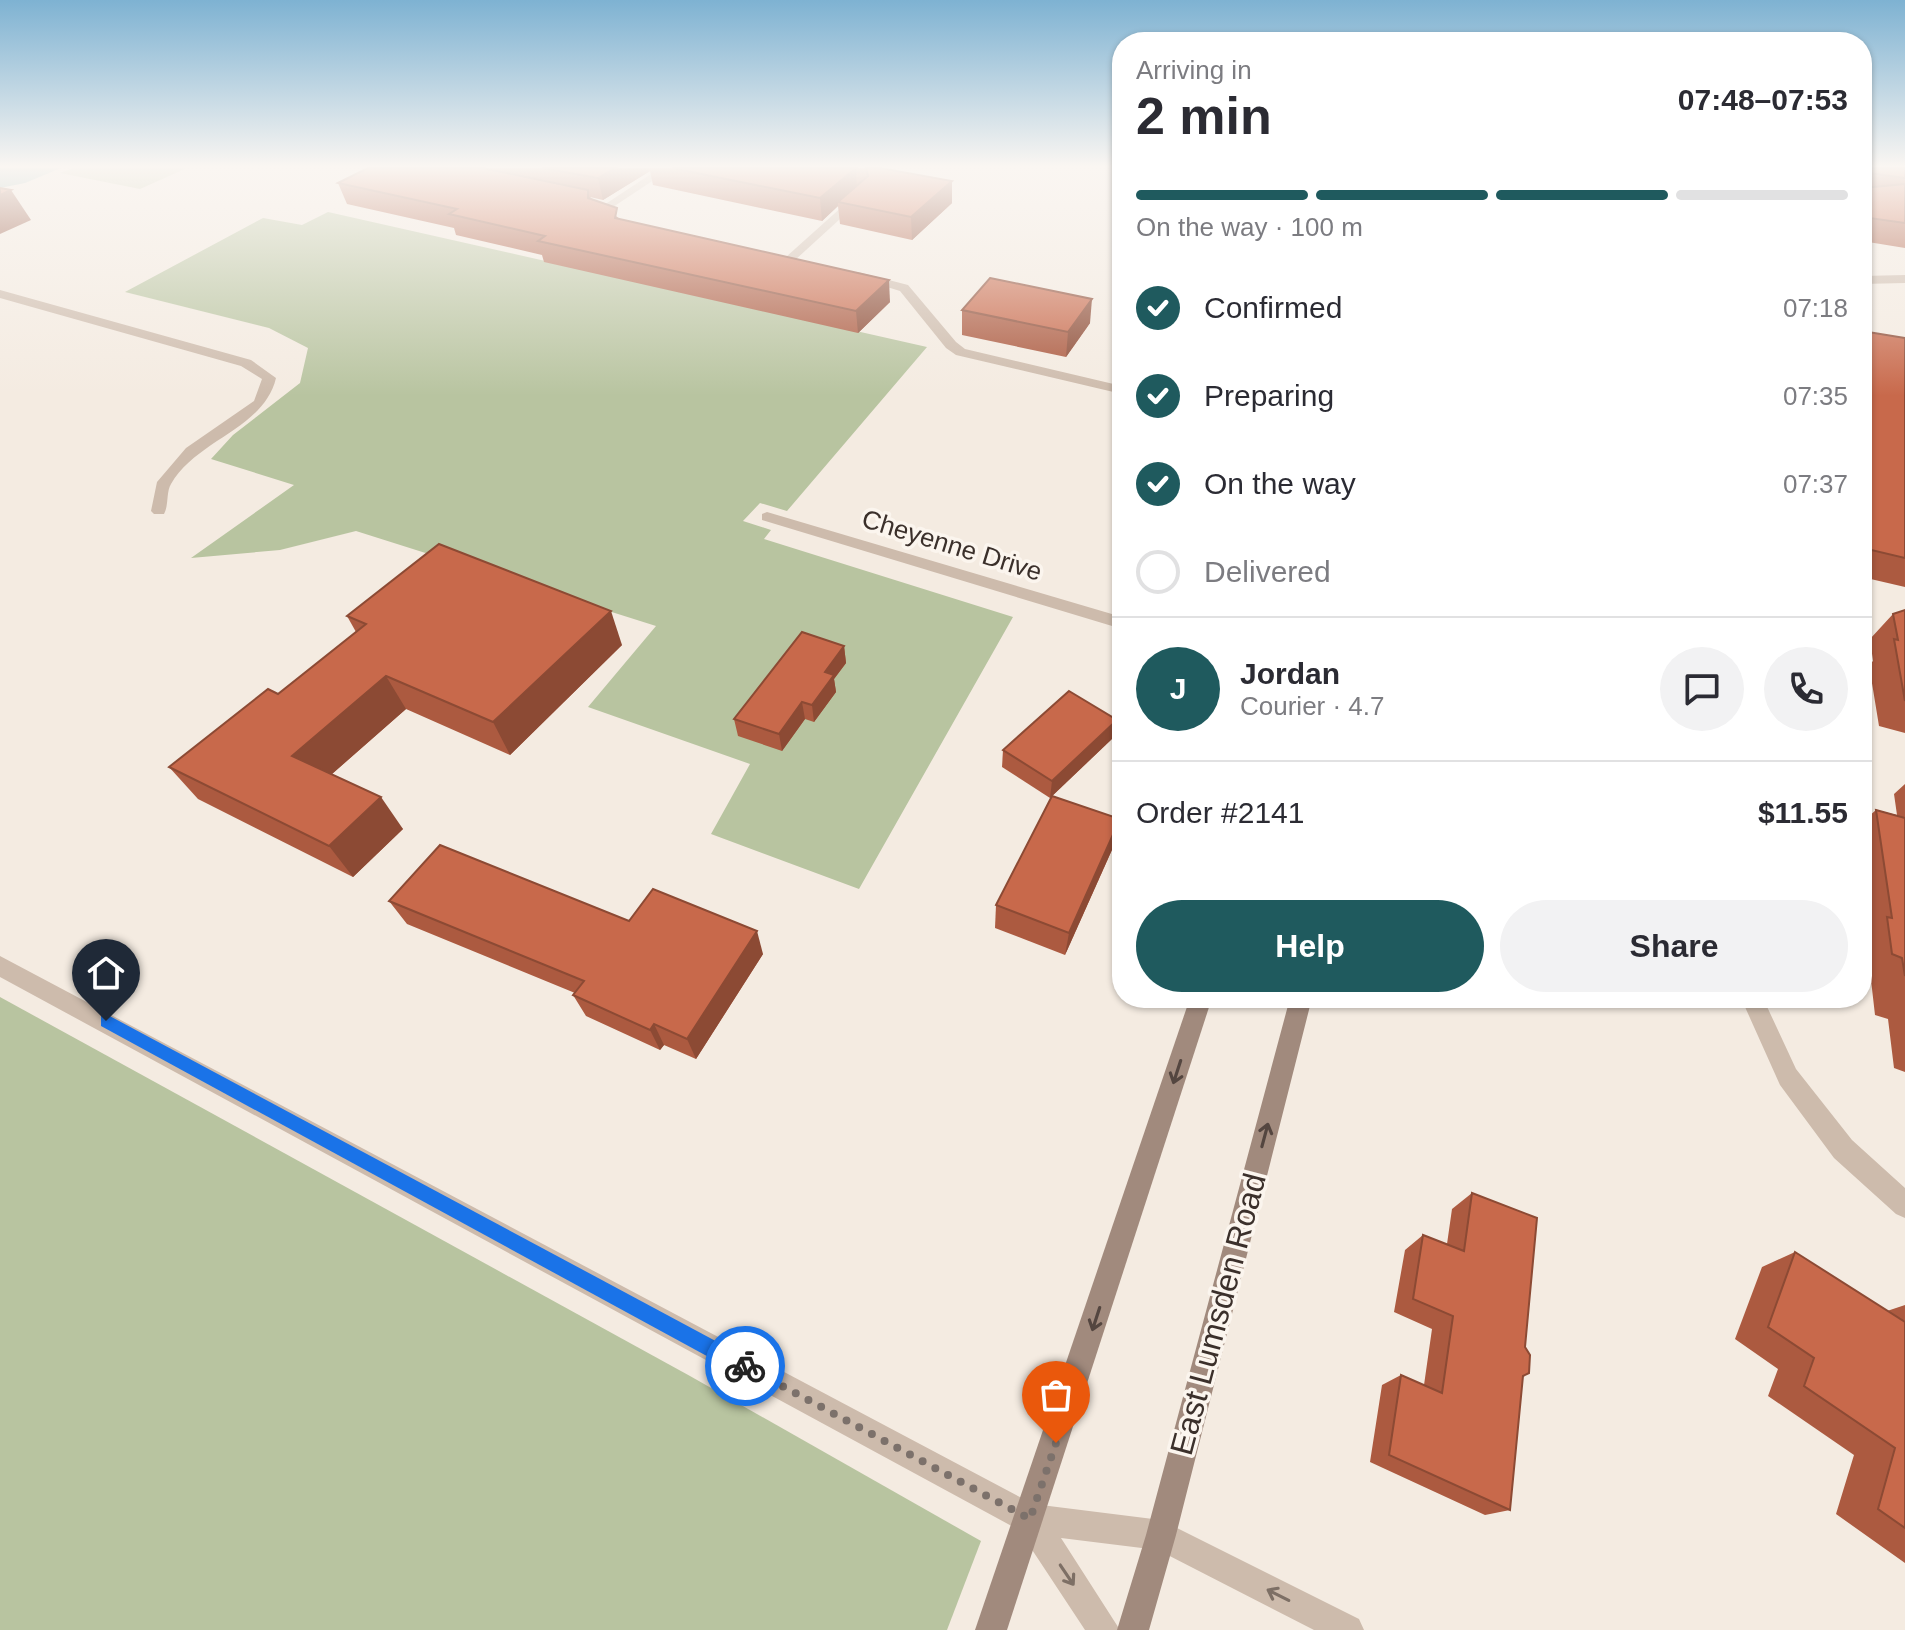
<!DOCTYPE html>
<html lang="en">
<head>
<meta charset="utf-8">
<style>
  :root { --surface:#fff; --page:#f2f2f3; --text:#2b2b33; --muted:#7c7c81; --line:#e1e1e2; --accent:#1f5a5e }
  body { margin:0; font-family:Helvetica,sans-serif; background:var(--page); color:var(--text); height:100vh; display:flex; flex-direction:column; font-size:30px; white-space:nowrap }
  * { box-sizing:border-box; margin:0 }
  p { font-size:26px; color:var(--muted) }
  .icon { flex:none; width:44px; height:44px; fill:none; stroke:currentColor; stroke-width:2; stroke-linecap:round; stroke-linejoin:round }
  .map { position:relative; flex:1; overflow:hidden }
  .drawer { position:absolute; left:1112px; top:32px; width:760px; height:976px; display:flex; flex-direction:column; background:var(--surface); border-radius:32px; box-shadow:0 2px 6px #0004 }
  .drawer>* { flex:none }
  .pin { position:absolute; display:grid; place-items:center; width:68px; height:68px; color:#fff; margin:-82px -34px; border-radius:50% 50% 50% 0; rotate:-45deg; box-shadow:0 0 8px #0007 }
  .pin .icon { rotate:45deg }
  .courier { position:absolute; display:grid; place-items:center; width:80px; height:80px; margin:-40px; border:6px solid #1a73e8; border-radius:50%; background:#fff; color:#222; box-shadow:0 2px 10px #0007 }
  .summary em { font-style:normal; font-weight:700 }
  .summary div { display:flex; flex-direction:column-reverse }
  .summary { display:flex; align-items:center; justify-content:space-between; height:136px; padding:0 24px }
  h1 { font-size:52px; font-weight:700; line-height:60px }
  .bar { display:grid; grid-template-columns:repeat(4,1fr); gap:12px 8px; align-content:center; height:96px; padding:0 24px }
  .bar i { height:10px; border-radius:6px; background:var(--line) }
  .bar .selected { background:var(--accent) }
  .bar p { grid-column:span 4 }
  .line { display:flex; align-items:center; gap:20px; padding:0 24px; border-top:2px solid var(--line) }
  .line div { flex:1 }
  .round { display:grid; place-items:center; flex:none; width:84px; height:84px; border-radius:42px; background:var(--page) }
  ol { padding:0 24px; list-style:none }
  li { display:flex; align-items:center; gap:24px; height:88px }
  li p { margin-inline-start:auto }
  li .icon { padding:8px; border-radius:50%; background:var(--accent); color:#fff; stroke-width:4 }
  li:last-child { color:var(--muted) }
  li i { width:44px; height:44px; border:4px solid var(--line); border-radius:50% }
  .action { display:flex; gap:16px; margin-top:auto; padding:16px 24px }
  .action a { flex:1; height:92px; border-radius:48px; background:var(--accent); color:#fff; font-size:32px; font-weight:700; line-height:92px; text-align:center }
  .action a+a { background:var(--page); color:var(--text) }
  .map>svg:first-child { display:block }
  .green { fill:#b8c4a0 }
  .water { fill:#7fb0b2 }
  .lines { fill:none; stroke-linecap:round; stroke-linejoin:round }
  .minor { fill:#cdbbac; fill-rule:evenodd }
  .tertiary { fill:#cdbbac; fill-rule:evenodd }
  .secondary { fill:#a18a7d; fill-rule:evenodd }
  .wall { fill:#ac5a40 }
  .shaded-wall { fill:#8c4a34 }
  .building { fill:#c8694b; stroke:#8c4a34; stroke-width:2 }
  .oneway { stroke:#544640 }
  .oneway2 { stroke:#7d6f65 }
  .route { fill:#1a73e8 }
  .done { stroke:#7c716b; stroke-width:8; stroke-dasharray:0 14.4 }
  .labels { text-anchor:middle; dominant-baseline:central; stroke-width:7; stroke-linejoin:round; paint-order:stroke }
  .street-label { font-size:26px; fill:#3b302b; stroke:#fbf5ee }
  .near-street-label { font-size:32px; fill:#3b302b; stroke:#fbf5ee }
</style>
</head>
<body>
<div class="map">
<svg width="1905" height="1630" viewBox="0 0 1905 1630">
  <rect width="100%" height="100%" fill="#f4ebe1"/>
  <g class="green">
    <polygon points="73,168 187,168 140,189 60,173"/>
    <polygon points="328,212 927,347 787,511 760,503 743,521 771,530 764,539 1013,617 859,889 711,834 750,764 588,707 656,626 356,531 280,550 191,558 294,485 211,459 233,435 300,383 308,348 269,328 125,292 263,218 302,225"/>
    <polygon points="0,997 690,1376 981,1541 947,1630 0,1630"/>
  </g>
  <polygon class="water" points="0,168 61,168 25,183 0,188"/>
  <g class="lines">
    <g class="minor">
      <polygon points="660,168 672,168 610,209 601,207"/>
      <polygon points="854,196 863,198 794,261 786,261 786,257"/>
      <polygon points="858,272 908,285 956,342 965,349 1122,386 1122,394 956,355 946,348 900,291 858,278"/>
      <polygon points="1905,275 1905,283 1862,284 1862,276"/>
      <path d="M0,290l251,70 25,18c-12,51 -79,61 -105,106 -5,8 -2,21 -7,30h-10l-3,-3 6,-29 29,-34 68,-47 8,-22 -21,-13 -241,-68z"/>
      <polygon points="767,512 1122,617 1122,629 762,520 762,514"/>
      <polygon points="1741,998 1763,998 1796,1069 1852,1140 1905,1188 1905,1218 1896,1214 1834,1158 1780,1085"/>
    </g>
    <polygon class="tertiary" points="0,956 1033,1504 1161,1520 1359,1619 1364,1630 1314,1630 1158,1550 1061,1538 1120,1630 1085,1630 1019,1530 0,977"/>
    <g class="secondary">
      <polygon points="1190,998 1212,998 1007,1630 975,1630"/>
      <polygon points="1290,998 1312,998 1176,1535 1149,1630 1117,1630 1146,1535"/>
    </g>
  </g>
  <g class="wall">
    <polygon points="368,168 880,168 952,203 912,240 840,224 838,206 822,221 653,185 650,171 603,200 590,197 620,219 890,302 858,333 544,262 542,255 456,235 454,228 347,204 338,183"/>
    <polygon points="1862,168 1905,168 1905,248 1862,241"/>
    <polygon points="962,310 1090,323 1066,357 962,335"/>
    <polygon points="1862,331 1905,338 1905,587 1862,577"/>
    <polygon points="1905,610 1905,733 1879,726 1869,665 1873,661 1870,639 1893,614"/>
    <polygon points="347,616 622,645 510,755 406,709 332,774 403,829 353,877 198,799 169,767 278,694 356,632"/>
    <polygon points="844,646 846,663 834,679 836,692 814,722 805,719 782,751 738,736 734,719"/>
    <polygon points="1114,737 1050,798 1002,767 1003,750"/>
    <polygon points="1905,784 1905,1072 1894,1068 1888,1019 1875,1015 1871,980 1862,977 1862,822 1876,810 1897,815 1894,794"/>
    <polygon points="1120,819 1115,843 1065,955 995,928 996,905"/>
    <polygon points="389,901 629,921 763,954 696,1059 664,1045 660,1050 586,1016 573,995 575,993 407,924"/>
    <polygon points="1472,1193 1523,1376 1510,1510 1485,1515 1370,1462 1382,1385 1401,1375 1424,1385 1432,1329 1394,1312 1405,1250 1423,1235 1447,1244 1452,1209"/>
    <polygon points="1795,1252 1887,1311 1905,1305 1905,1563 1836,1514 1854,1455 1768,1396 1778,1369 1735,1339 1762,1267"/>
  </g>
  <g class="shaded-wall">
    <polygon points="615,168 649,168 650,171 603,200 598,178"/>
    <polygon points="856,168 857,190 838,202 838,206 822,221 820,198"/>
    <polygon points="952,181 952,203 912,240 911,217"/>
    <polygon points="11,190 31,220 0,234 0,195"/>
    <polygon points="889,280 890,302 858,333 856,311"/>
    <polygon points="1092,299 1090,323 1066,357 1068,332"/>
    <polygon points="611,611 622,645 510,755 493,722"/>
    <polygon points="844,646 846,663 834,679 836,692 814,722 812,705 825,672"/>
    <polygon points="386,676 406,709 316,788 292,756"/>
    <polygon points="802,702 805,719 782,751 779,734"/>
    <polygon points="1117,720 1114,737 1050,798 1052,781"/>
    <polygon points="381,797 403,829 353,877 329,846"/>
    <polygon points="1120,819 1115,843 1065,955 1069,933"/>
    <polygon points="757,931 763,954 696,1059 687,1039"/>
    <polygon points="654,1024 664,1045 660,1050 650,1030"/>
  </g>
  <g class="building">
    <polygon points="368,168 483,168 588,190 588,198 617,208 615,218 889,280 856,311 538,241 545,236 449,214 457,209 338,183"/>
    <polygon points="542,168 615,168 598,178"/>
    <polygon points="672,168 858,168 856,168 820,198"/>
    <polygon points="866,168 880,168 952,181 911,217 838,202 868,176"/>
    <polygon points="1862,168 1905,168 1905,178 1862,172"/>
    <polygon points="1905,184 1905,223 1862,217 1862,188"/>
    <polygon points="0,188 11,190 0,195"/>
    <polygon points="990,278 1092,299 1068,332 962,310"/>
    <polygon points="1862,331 1905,338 1905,558 1867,549 1862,516"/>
    <polygon points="439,544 611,611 493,722 386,676 292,756 381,797 329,846 169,767 268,689 278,694 366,624 347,616"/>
    <polygon points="1905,610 1905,701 1894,639 1898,640 1893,614"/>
    <polygon points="802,632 844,646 825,672 834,675 812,705 802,702 779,734 734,719"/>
    <polygon points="1069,691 1117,720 1052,781 1003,750"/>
    <polygon points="1052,796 1120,819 1069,933 996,905"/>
    <polygon points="1876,810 1905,818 1905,976 1902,958 1892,954 1887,917 1892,918"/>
    <polygon points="440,845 629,921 653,889 757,931 687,1039 654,1024 650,1030 573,995 584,981 389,901"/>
    <polygon points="1472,1193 1537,1218 1525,1347 1530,1355 1529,1373 1523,1376 1510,1510 1389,1455 1401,1375 1442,1393 1453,1316 1413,1299 1423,1235 1464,1251"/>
    <polygon points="1795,1252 1905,1322 1905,1528 1878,1509 1895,1448 1804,1386 1814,1358 1768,1327"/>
  </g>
  <defs><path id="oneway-shaft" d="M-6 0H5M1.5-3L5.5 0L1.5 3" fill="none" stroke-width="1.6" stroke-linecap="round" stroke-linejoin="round" transform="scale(2)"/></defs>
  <g class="oneway">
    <use href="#oneway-shaft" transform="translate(1177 1072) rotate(108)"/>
    <use href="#oneway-shaft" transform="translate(1265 1135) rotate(-75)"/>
    <use href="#oneway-shaft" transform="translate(1096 1319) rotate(108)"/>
  </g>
  <g class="oneway2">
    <use href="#oneway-shaft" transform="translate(1067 1575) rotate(56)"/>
    <use href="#oneway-shaft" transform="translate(1278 1595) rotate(-153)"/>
  </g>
  <linearGradient id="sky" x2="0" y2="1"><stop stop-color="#7eb2d2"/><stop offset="0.42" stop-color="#faf6f2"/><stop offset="1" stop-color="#faf6f2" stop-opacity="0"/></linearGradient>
  <rect width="1905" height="396" fill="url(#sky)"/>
  <polygon class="route" points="106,1014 751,1360 754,1366 751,1373 745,1375 738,1373 101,1026 101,1016"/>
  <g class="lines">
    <polyline class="done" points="745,1366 1030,1519 1056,1443"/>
  </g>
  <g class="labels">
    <g class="street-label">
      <text transform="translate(952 545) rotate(17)">Cheyenne Drive</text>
    </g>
    <g class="near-street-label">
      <text transform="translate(1218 1314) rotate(-75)">East Lumsden Road</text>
    </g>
  </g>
</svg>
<div class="pin" style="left:1056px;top:1443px;background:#ea580c"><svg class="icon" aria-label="bag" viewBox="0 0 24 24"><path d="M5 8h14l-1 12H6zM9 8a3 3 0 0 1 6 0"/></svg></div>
<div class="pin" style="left:106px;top:1021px;background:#1f2937"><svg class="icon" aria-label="home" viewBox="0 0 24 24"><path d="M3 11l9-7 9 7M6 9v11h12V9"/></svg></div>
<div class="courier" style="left:745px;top:1366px"><svg class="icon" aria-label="bike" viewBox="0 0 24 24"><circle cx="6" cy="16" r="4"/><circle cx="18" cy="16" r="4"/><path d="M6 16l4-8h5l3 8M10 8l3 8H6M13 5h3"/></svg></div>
<section class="drawer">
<div class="summary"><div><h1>2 min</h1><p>Arriving in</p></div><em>07:48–07:53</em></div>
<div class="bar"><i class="selected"></i><i class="selected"></i><i class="selected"></i><i></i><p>On the way · 100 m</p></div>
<ol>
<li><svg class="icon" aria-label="check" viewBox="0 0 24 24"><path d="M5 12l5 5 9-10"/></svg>Confirmed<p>07:18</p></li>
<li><svg class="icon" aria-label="check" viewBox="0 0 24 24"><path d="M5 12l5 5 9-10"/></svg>Preparing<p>07:35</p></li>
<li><svg class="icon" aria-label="check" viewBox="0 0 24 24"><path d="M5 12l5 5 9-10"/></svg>On the way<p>07:37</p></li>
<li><i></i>Delivered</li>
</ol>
<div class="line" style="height:144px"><b class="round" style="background:var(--accent);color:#fff">J</b><div><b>Jordan</b><p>Courier · 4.7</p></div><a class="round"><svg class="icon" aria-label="chat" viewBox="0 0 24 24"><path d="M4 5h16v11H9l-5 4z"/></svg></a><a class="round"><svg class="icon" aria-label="phone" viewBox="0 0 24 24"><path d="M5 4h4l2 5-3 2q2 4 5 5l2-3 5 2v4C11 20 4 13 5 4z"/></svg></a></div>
<div class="line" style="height:104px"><div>Order #2141</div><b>$11.55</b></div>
<div class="action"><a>Help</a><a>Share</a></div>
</section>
</div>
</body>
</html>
